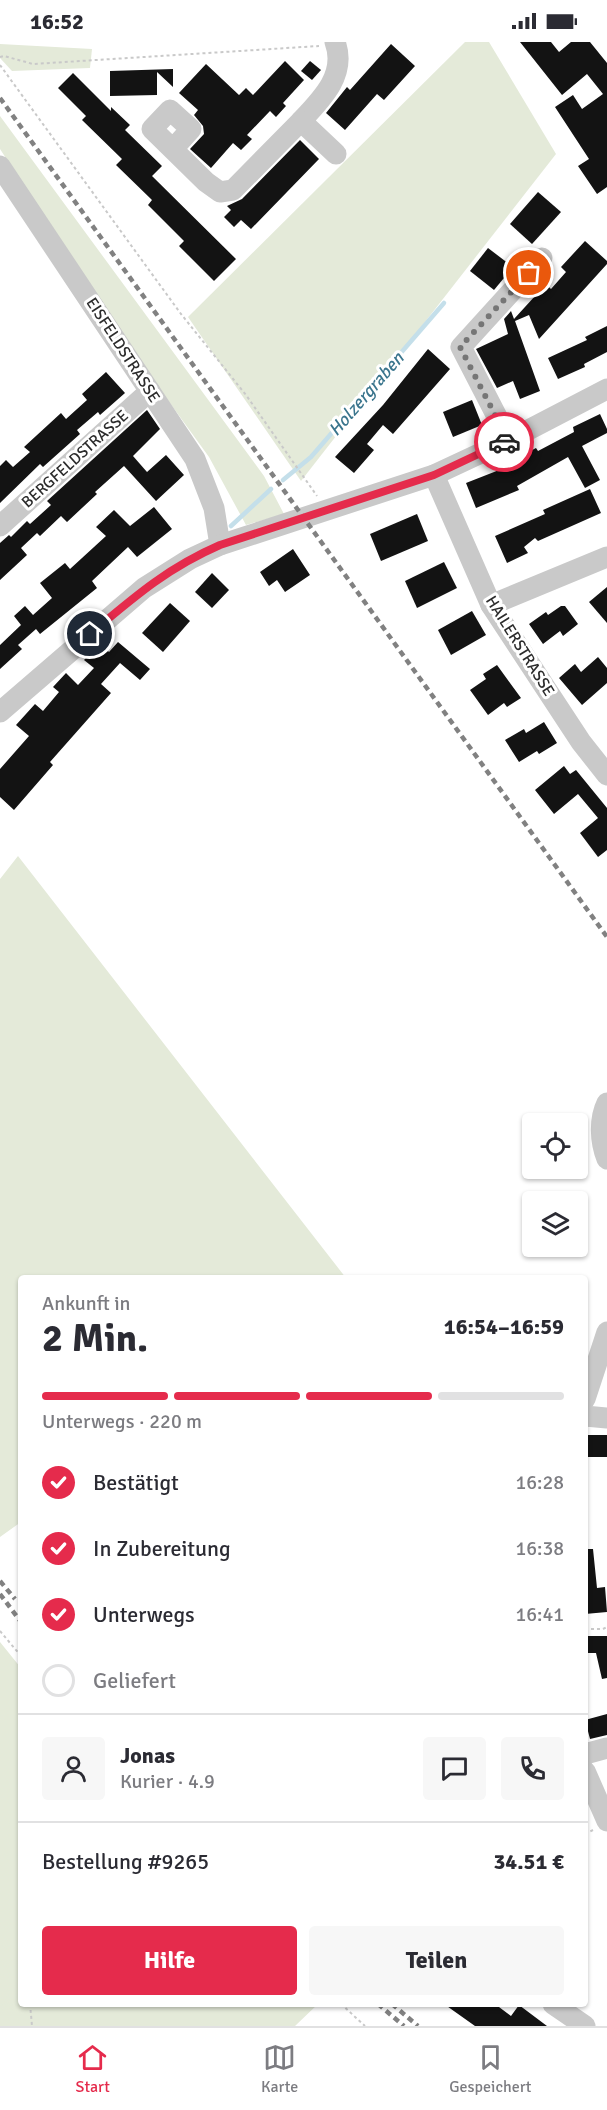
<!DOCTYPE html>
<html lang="de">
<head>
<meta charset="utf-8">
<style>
  :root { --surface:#fff; --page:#f7f7f7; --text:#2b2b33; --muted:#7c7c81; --line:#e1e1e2; --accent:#e52b4c }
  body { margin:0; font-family:Signika,sans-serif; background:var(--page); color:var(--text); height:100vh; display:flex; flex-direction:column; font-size:22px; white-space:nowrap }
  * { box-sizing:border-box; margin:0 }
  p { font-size:20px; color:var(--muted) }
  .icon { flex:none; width:33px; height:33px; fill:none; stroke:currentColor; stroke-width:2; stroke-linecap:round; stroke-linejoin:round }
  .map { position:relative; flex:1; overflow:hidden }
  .details { position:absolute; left:18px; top:1233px; width:570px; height:732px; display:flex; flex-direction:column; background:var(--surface); border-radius:6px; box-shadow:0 2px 4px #0004 }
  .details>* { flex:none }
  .controls { position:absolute; left:522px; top:1071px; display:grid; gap:12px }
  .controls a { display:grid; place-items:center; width:66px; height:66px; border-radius:6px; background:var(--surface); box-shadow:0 2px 4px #0004; font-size:30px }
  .pin { position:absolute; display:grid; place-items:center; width:51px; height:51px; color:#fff; margin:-26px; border:3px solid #fff; border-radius:50%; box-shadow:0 2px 6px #0007 }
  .courier { position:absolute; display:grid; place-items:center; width:60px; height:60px; margin:-30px; border:4px solid #e52b4c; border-radius:50%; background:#fff; color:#222; box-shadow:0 2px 8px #0007 }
  .headline em { font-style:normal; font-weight:700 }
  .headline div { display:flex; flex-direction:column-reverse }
  .headline { display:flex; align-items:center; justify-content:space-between; height:102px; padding:0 24px }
  h1 { font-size:39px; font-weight:700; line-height:45px }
  .bar { display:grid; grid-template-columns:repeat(4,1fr); gap:9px 6px; align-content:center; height:72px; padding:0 24px }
  .bar i { height:8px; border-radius:4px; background:var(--line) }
  .bar .selected { background:var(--accent) }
  .bar p { grid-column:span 4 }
  .line { display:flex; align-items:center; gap:15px; padding:0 24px; border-top:2px solid var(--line) }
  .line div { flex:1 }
  .round { display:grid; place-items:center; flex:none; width:63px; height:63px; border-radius:6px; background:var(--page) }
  ol { padding:0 24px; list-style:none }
  li { display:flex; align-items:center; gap:18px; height:66px }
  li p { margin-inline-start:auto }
  li .icon { padding:6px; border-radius:50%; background:var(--accent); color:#fff; stroke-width:4 }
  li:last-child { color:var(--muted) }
  li i { width:33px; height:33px; border:3px solid var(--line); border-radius:50% }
  .primary-button { display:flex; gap:12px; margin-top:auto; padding:12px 24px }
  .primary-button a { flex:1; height:69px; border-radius:6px; background:var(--accent); color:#fff; font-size:24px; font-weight:700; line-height:69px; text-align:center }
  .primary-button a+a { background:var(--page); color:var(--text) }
  .status { display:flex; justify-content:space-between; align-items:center; height:42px; padding:0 30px; background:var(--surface); direction:ltr }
  .status svg { height:16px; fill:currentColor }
  .tabs { display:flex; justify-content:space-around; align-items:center; height:84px; border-top:2px solid var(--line); background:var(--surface); font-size:16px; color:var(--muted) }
  .tabs a { display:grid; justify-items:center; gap:3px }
  .tabs .selected { color:var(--accent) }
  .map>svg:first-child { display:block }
  .green { fill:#e4ead9 }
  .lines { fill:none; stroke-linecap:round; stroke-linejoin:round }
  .stream { stroke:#c4dfea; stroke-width:4.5 }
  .building { fill:#131313 }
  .path { stroke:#c9c9c9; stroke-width:2; stroke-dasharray:3 3; stroke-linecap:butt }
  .minor { stroke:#c9c9c9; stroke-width:21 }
  .rail { stroke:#818181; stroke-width:4.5; stroke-dasharray:6 4.5; stroke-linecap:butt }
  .done { stroke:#767676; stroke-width:6; stroke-dasharray:0 10.8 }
  .route { stroke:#e52b4c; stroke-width:8 }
  .labels { text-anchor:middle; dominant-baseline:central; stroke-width:6; stroke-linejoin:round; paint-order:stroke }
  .street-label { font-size:16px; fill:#2c2c2c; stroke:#fff }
  .water-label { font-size:18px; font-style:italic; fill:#3a758d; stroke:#fff }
</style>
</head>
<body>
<div class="status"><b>16:52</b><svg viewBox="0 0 49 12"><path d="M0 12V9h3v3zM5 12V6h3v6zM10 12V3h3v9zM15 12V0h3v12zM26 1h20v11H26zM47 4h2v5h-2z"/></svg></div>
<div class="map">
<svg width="607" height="1984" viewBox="0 0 607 1984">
  <rect width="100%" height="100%" fill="#fff"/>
  <g class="green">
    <polygon points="465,0 489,0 556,112 301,439 188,275"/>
    <polygon points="0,2 92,7 90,26 12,29 0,16"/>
    <polygon points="0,74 264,434 284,472 246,483 209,415 125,299 0,107"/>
    <polygon points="18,814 346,1236 21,1236 21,1480 0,1495 0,837"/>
    <polygon points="0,1600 21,1626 21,1962 318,1962 295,1984 0,1984"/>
  </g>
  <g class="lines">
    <g class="stream">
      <polyline points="283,438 311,415 444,261"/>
      <polyline points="231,484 271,447"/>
    </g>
  </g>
  <g class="building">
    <polygon points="520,0 551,0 559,10 571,0 590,0 607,21 607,145 597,152 578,124 589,117 555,65 573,53 582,67 603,52 587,32 562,53"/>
    <polygon points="391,2 415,24 384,58 377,52 345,88 326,71 347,45 350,48"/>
    <polygon points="285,19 304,38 283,61 286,64 276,75 270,69 247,93 252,97 241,108 233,101 211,126 190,107 204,92 203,84 194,73 198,68 179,51 206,22 239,53 246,46 253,53"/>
    <polygon points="310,19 321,28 312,38 301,29"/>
    <polygon points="173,27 173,45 157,30 157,53 110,54 110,29"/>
    <polygon points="73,31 111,69 111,65 130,83 125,88 162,124 152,134 236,217 214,239 179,204 184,199 148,163 152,158 116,123 122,117 82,78 86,74 58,46"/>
    <polygon points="300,98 319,117 251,187 241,178 234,185 224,175 231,168 227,164 242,157"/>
    <polygon points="538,150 561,170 532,202 510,182"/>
    <polygon points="585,199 607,219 607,222 539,297 529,273 515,279 540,349 520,357 513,339 497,346 476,307 508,292 504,277 511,269 514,277 546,242 551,247 566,230 561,225"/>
    <polygon points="488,206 513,225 494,248 470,229"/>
    <polygon points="607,284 607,310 584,322 585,325 558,337 548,316 587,298 585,295"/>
    <polygon points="428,307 450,327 393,392 383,383 367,402 374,408 354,431 335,415 383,363"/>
    <polygon points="106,330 125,351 100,373 98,370 77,388 80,392 43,425 40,422 0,461 0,424 6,418 13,425 30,410 24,405 61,371 66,377 87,358 82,352"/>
    <polygon points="472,358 482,383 453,395 443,370"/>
    <polygon points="147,368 160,387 133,414 147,430 166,413 184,433 156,459 124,424 95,450 97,452 67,480 61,474 40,494 37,491 21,506 27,513 0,538 0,501 9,493 11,495 27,479 30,482 51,463 47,459"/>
    <polygon points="600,372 607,387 607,391 582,404 600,438 585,446 568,415 517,444 519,448 476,466 466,441 517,421 515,417 536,406 538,409 574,390 573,385"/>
    <polygon points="590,447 601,471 538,499 535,496 524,505 528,511 507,521 495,494 545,472 543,468"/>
    <polygon points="154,465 172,487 137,515 128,505 92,539 97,546 40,592 36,587 18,603 22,607 0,627 0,603 21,583 14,574 25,564 33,573 52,556 40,541 65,521 70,527 106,494 96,485 114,468 130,484"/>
    <polygon points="417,472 428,499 381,519 370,492"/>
    <polygon points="293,507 310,533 285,550 277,538 269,544 260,530"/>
    <polygon points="444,520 457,546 417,566 405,539"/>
    <polygon points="212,531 229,548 212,566 195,550"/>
    <polygon points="607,545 607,581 589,560"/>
    <polygon points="170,561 190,579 163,610 142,591"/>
    <polygon points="561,564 565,564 578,582 563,594 560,589 543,602 529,582 546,570 548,573"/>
    <polygon points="472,569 486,593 451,613 438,588"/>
    <polygon points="118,600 150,627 140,638 120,621 101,642 111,651 50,720 53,723 14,768 0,755 0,727 29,694 16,683 35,662 43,669 59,650 53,645 66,631 78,643 94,626 84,618 100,601 109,610"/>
    <polygon points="598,615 607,626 607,641 582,663 559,636 575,622 581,630"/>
    <polygon points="497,623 521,656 507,665 504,661 488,673 470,648 486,637 483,632"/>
    <polygon points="544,680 557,701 539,712 537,709 519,720 505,698 524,687 526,691"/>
    <polygon points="564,724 570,732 576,728 607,766 607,808 598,815 580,791 598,776 578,752 554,772 535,748"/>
    <rect x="588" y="1393" width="19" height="22"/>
    <polygon points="585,1507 593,1507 597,1546 605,1545 607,1570 585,1572"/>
    <polygon points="585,1594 607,1594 607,1636 602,1637 596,1611 585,1611"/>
    <polygon points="607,1672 607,1693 590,1697 585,1678"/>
    <polygon points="444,1962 495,1962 511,1974 519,1963 547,1984 475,1984"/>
  </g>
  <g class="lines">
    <g class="path">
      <polyline points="0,15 4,14 33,22 319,4"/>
      <polyline points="0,23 181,272 246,353 317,454"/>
      <polyline points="578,1121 587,1116"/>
      <polyline points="585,1587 603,1587 607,1585"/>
      <polyline points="0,1589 21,1614"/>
      <polyline points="585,1792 593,1788"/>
      <polyline points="30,1962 32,1984"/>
      <polyline points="341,1962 365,1984"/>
    </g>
    <g class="minor">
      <path d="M335,0c12,32 -13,57 -34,79l35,33"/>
      <polyline points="173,107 191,87 170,68 152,87 206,140 220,150 233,148 301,79"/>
      <polyline points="0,124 195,417 214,466 220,503"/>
      <polyline points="509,398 461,305 542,216"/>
      <polyline points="434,433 491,563 581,700 607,733"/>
      <polyline points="0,484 150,349"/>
      <polyline points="491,563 607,515"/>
      <polyline points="0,670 144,546 190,517 220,503 434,433 509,398 607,347"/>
      <path d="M607,1061c-8,16 -7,39 0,56"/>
      <polyline points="585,1357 607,1290"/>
      <polyline points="585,1374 607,1376"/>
      <polyline points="585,1712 607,1706"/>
      <polyline points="585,1729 607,1779"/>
      <polyline points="553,1962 585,1984"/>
    </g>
    <g class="rail">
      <polyline points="0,56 607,895"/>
      <polyline points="0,1539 15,1557"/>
      <polyline points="0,1552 21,1580"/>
      <polyline points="378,1962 404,1984"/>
      <polyline points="392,1962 418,1984"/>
    </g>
  </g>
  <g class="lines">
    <polyline class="done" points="504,400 508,398 460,305 529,231"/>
    <path class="route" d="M90,592c44,-37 77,-66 130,-89l214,-70 70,-33"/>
  </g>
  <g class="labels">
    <g class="street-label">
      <text transform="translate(123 308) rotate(57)">EISFELDSTRASSE</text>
      <text transform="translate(75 417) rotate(-42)">BERGFELDSTRASSE</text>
      <text transform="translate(520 604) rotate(58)">HAILERSTRASSE</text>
    </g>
    <g class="water-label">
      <text transform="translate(366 352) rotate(-49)">Holzergraben</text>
    </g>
  </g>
</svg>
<div class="controls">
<a><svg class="icon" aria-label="locate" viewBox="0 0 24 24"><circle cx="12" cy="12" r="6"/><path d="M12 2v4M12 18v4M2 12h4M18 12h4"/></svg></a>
<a><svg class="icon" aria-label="layers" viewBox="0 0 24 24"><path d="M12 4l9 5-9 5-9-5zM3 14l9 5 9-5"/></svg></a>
</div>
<div class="pin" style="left:529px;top:231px;background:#ea580c"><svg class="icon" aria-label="bag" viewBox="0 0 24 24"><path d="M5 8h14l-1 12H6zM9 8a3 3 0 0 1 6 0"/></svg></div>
<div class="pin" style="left:90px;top:592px;background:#1f2937"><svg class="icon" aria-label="home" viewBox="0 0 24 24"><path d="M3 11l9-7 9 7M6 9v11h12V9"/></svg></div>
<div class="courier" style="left:504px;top:400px"><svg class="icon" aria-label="car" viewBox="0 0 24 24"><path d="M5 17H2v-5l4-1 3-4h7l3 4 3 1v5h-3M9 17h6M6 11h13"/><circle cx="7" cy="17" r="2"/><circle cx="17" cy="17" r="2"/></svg></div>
<section class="details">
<div class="headline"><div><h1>2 Min.</h1><p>Ankunft in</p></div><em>16:54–16:59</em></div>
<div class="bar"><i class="selected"></i><i class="selected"></i><i class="selected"></i><i></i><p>Unterwegs · 220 m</p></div>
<ol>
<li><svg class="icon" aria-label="check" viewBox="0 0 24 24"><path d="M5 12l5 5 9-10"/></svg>Bestätigt<p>16:28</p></li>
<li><svg class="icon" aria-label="check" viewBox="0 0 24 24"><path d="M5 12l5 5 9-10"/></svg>In Zubereitung<p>16:38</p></li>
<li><svg class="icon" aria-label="check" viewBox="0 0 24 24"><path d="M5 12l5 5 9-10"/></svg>Unterwegs<p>16:41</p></li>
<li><i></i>Geliefert</li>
</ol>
<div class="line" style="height:108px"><a class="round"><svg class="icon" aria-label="person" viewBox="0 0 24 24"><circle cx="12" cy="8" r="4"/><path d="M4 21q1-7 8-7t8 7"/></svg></a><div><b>Jonas</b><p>Kurier · 4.9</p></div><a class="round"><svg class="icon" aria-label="chat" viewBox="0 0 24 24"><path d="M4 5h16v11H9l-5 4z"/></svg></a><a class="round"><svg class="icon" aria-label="phone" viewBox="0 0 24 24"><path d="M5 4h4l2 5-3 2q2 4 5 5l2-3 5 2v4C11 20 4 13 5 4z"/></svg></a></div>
<div class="line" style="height:78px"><div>Bestellung #9265</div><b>34.51 €</b></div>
<div class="primary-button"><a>Hilfe</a><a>Teilen</a></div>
</section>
</div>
<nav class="tabs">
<a class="selected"><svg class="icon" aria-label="home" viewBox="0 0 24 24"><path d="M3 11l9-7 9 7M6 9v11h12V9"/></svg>Start</a>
<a><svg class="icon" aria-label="map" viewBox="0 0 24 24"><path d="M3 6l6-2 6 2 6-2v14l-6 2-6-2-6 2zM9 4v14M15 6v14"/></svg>Karte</a>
<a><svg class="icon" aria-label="saved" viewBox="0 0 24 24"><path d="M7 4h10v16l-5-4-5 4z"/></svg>Gespeichert</a>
</nav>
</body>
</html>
